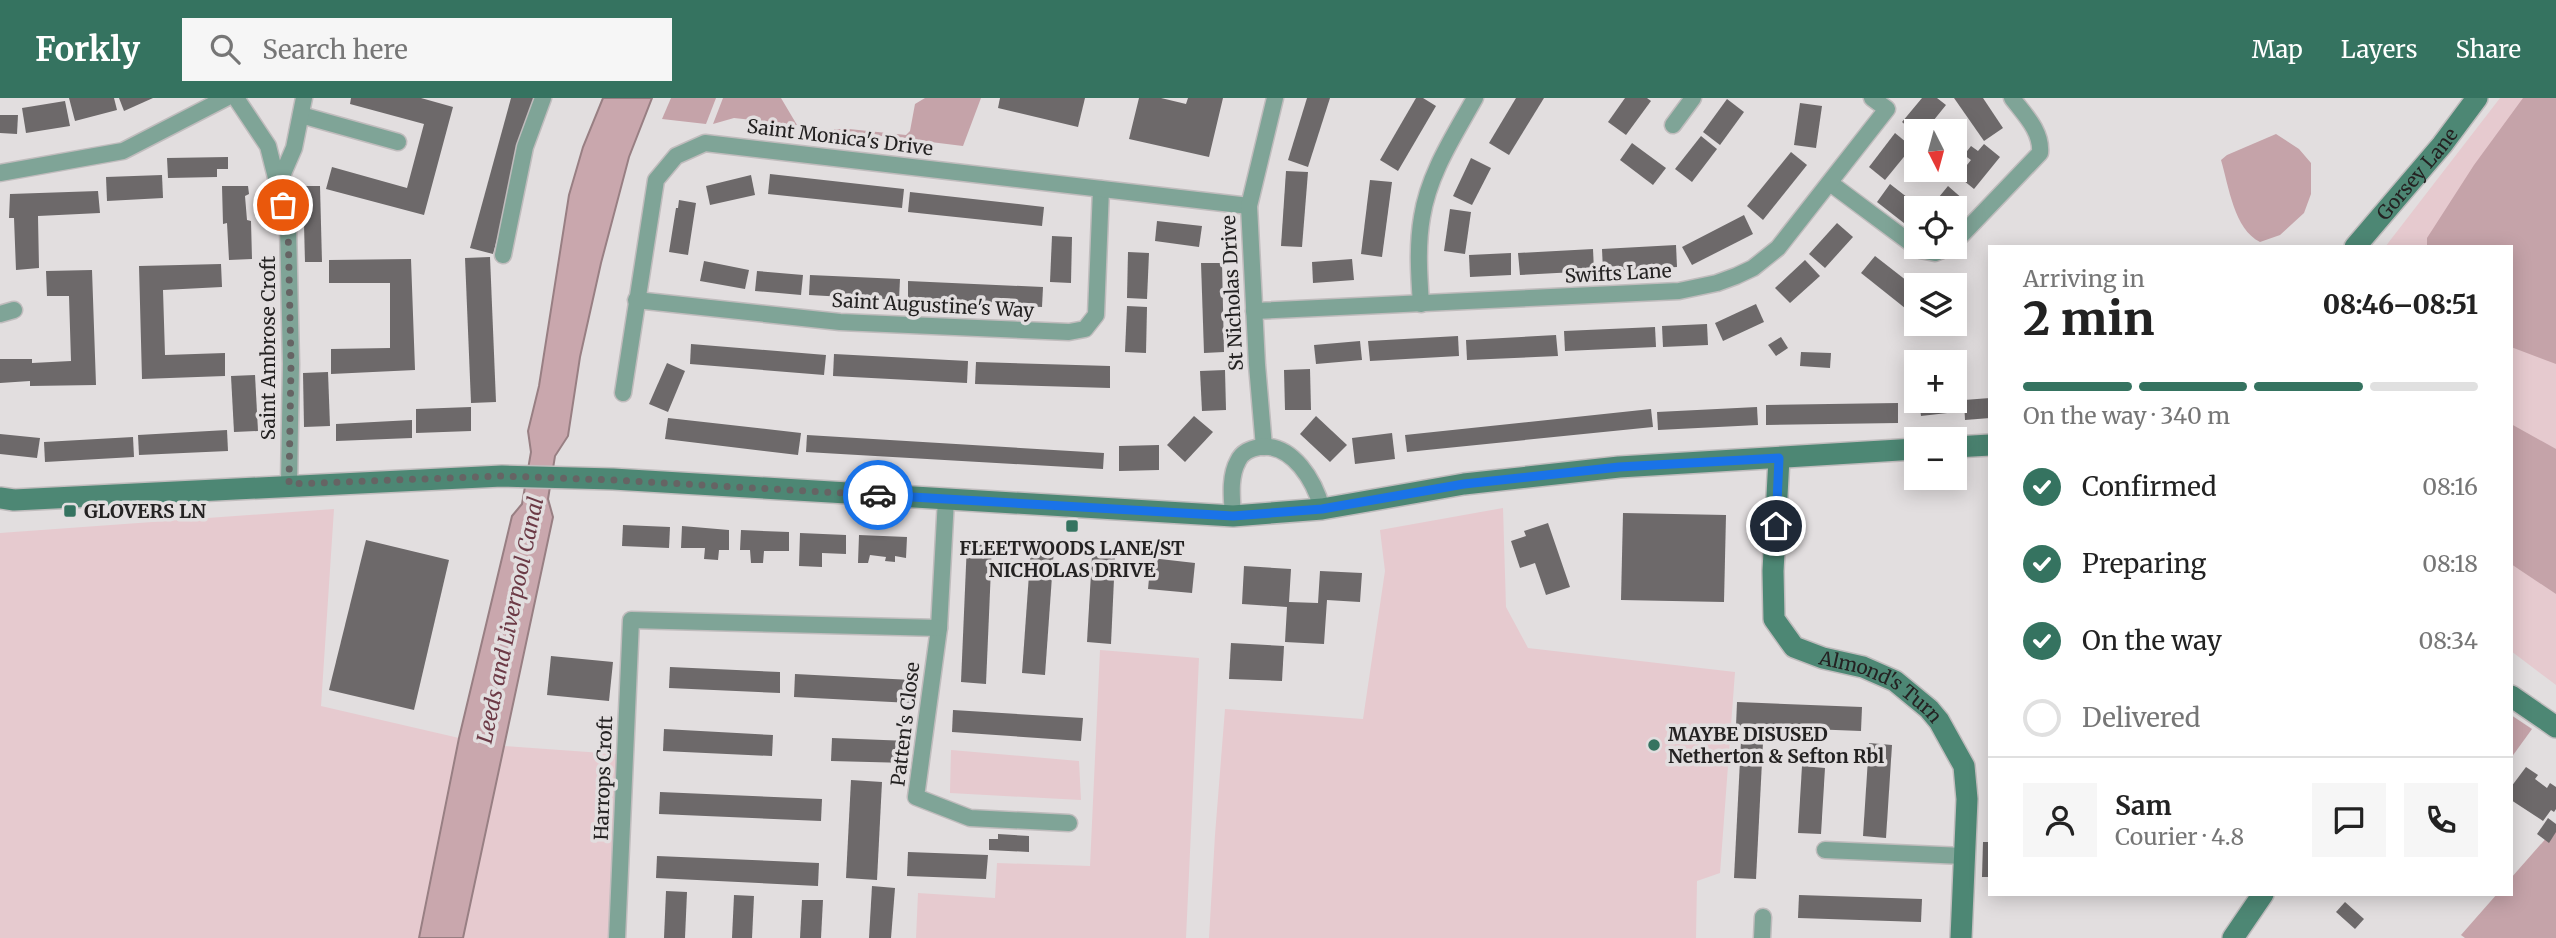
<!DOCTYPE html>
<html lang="en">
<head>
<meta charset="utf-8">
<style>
  :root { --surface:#fff; --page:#f6f6f6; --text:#222; --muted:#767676; --line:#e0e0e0; --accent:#357360 }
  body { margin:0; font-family:Merriweather,serif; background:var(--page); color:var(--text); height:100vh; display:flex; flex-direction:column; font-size:26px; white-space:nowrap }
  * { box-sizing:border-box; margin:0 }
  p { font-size:23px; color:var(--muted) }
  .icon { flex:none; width:38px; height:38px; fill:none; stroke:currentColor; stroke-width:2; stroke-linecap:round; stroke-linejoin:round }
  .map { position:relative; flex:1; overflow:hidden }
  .sheet { position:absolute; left:1988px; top:147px; width:525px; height:651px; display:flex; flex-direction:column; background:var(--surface); border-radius:0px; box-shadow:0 4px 18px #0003 }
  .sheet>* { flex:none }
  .needle { width:46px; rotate:174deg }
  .buttons { position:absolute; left:1904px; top:21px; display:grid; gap:14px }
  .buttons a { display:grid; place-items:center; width:63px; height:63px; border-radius:0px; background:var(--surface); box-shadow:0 4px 18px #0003; font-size:35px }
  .pin { position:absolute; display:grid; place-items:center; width:60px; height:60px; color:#fff; margin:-30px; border:4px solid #fff; border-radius:50%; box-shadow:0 2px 7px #0007 }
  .courier { position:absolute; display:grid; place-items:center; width:70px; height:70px; margin:-35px; border:5px solid #1a73e8; border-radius:50%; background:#fff; color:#222; box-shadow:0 2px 9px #0007 }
  .summary em { font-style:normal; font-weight:800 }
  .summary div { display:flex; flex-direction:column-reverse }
  .summary { display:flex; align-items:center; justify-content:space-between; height:119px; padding:0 35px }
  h1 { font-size:46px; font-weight:800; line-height:52px }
  .bar { display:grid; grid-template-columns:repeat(4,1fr); gap:10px 7px; align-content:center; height:84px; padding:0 35px }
  .bar i { height:9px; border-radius:5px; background:var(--line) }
  .bar .current { background:var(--accent) }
  .bar p { grid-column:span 4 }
  .line { display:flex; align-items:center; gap:18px; padding:0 35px; border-top:2px solid var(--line) }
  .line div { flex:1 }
  .round { display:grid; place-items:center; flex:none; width:74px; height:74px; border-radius:0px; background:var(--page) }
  ol { padding:0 35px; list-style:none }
  li { display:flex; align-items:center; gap:21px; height:77px }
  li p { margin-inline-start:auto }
  li .icon { padding:7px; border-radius:50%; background:var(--accent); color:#fff; stroke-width:4 }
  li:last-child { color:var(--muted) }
  li i { width:38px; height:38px; border:4px solid var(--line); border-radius:50% }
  header { display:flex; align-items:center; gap:42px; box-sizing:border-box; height:98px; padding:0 35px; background:var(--accent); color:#fff }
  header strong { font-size:33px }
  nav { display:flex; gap:38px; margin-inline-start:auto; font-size:24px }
  .search { width:490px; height:63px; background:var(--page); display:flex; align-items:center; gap:18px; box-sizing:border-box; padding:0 24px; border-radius:0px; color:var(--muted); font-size:26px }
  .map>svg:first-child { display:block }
  .green { fill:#e6cacf }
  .forest { fill:#c5a3a9 }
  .water { fill:#c9a7ad; stroke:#987f83; stroke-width:2 }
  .building { fill:#6d696a }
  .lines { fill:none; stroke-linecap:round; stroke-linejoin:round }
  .street-casing { stroke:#c0bcbd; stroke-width:19 }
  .secondary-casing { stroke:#c0bcbd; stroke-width:24 }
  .street { stroke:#7fa497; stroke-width:16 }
  .secondary { stroke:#4d8774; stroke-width:21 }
  .done { stroke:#666464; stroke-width:7; stroke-dasharray:0 12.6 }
  .route { stroke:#1a73e8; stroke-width:9 }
  .poi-dot { fill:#357360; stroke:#e2dedf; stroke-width:2.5 }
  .labels { text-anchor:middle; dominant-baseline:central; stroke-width:7; stroke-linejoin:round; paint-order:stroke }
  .street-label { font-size:19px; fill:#242222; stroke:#e2dedf }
  .poi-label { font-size:19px; font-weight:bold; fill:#242222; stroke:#e2dedf; text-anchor:start }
  .water-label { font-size:21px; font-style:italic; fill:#6c3a46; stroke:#e2dedf }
</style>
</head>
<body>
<header>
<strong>Forkly</strong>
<div class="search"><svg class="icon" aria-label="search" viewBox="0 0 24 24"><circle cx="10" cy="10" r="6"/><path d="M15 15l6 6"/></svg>Search here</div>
<nav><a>Map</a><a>Layers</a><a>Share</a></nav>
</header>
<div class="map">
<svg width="2556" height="840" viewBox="0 0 2556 840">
  <rect width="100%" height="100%" fill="#e2dedf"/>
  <g class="green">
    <polygon points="2500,0 2556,0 2556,587 2511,553 2511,149 2385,149"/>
    <polygon points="1503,410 1506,509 1528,550 1735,574 1720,775 1697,783 1696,840 1209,840 1215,737 1225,611 1363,621 1385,473 1380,432"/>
    <polygon points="334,411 321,608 459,640 419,840 0,840 0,435"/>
    <polygon points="1100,552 1199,560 1186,840 916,840 918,795 995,800 997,765 1090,768"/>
    <polygon points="504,648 616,656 610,840 463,840"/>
    <polygon points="951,652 1079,663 1081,702 950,695"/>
  </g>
  <g class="forest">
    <polygon points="671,0 716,0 706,26 662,21"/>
    <polygon points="723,0 781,0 797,27 734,20 713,26"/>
    <polygon points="981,0 963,48 825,31 849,31 906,37 910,33 915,6 925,0"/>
    <polygon points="2523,0 2556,0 2556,266 2511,249 2511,149 2427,149 2427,140 2474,67"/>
    <path d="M2276,36l23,15 12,14v31l-7,19 -24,22 -20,7c-26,-13 -31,-55 -39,-82l6,-5z"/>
    <polygon points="2511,326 2556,351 2556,496 2511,466"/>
    <polygon points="2511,617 2532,631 2511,660"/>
    <polygon points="2556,729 2556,840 2465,840 2461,837 2497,796 2511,796 2511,780"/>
  </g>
  <polygon class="water" points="603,0 652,0 629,59 601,165 580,259 568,338 555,358 548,401 553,419 463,840 419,840 459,640 512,418 522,406 531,354 528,333 539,288 569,97 583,49"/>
  <g class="building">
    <polygon points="69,0 114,0 117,12 75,23"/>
    <polygon points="119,0 153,0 124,13"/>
    <polygon points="351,0 421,0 453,9 424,117 326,91 332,69 407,90 424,26 350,6"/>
    <polygon points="511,0 536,0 493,156 470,150"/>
    <polygon points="1000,0 1085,0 1078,29 998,10"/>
    <polygon points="1139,0 1161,0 1186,6 1188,0 1223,0 1209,59 1129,41"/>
    <polygon points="1307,0 1330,0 1308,69 1288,62"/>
    <polygon points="1416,0 1423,0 1436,8 1398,73 1380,62"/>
    <polygon points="1516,0 1544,0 1509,57 1489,45"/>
    <polygon points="1625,0 1647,0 1651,3 1626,37 1608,24"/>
    <polygon points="1922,0 1937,0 1946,7 1925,33 1916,33 1916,36 1902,24"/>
    <polygon points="1954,0 1983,0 2003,30 1984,43"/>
    <polygon points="1727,1 1744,14 1720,47 1703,34"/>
    <polygon points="65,3 70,28 26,35 22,10"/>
    <polygon points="1800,5 1822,8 1816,50 1794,47"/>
    <polygon points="0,17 18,17 17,36 0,35"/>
    <polygon points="1895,35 1912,49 1885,82 1869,69"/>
    <polygon points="1701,38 1717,51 1692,84 1675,71"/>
    <polygon points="1632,45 1666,70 1653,87 1620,62"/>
    <polygon points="1984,46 2000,59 1974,91 1958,78 1971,62 1964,57 1971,48 1978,53"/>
    <polygon points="1791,54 1807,67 1763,122 1747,108"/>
    <polygon points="228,59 228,71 217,71 217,79 168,80 167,60"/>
    <polygon points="1471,60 1491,70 1472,107 1453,98"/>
    <polygon points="1286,73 1308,74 1302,149 1281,148"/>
    <polygon points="770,76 904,91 902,110 768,96"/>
    <polygon points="162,77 163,100 107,103 106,79"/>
    <polygon points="751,77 755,97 710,107 706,88"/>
    <polygon points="1370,82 1392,84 1382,159 1361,156"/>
    <polygon points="1890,86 1921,110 1916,110 1916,120 1909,129 1877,104"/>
    <polygon points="222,88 248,88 249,96 245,98 247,122 251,123 252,161 229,162 227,125 223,126"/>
    <polygon points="303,88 320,88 322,164 305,164"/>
    <polygon points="1948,88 1964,102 1955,114 1955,110 1930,110"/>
    <polygon points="98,93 100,115 38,118 39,170 16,172 14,120 9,120 10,96"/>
    <polygon points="910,94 1044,109 1042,128 908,114"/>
    <polygon points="679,102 696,105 688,157 669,154 676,110 678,110"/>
    <polygon points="1450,111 1471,114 1465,156 1444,153"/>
    <polygon points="1744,117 1753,136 1692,167 1682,149"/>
    <polygon points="1157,123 1202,128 1199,149 1155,143"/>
    <polygon points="1837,125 1853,139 1825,170 1809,156"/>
    <polygon points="1052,138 1072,139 1071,185 1050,184"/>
    <polygon points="1676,147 1677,169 1603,173 1602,151"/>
    <polygon points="1593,151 1594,173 1520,177 1518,155"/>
    <polygon points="1128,154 1149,155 1147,201 1127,200"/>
    <polygon points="1511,155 1511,177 1470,179 1469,157"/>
    <polygon points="1875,158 1916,190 1915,218 1861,175"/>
    <polygon points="490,159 496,304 471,305 465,160"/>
    <polygon points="411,161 415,272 331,276 331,251 390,250 390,185 329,185 329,162"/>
    <polygon points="1352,161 1354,182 1313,185 1312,164"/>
    <polygon points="1805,162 1820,178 1790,205 1775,190"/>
    <polygon points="704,163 749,172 745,191 700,183"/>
    <polygon points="1201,165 1222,165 1224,254 1204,255"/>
    <polygon points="221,166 222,189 163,192 165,257 225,255 225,278 142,281 139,168"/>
    <polygon points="92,172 96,287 30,288 30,283 0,285 0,261 32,261 32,265 71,263 69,198 47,198 46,173"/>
    <polygon points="757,173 803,177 801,197 755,193"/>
    <polygon points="810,177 900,181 899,202 809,197"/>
    <polygon points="908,183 1043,189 1042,209 908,203"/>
    <polygon points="1756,206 1764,224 1723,243 1715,225"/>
    <polygon points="1127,208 1147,209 1146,255 1125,254"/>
    <polygon points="1707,226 1708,247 1663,249 1662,228"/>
    <polygon points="1655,229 1656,249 1565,253 1564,233"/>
    <polygon points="1556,237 1558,258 1467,262 1466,242"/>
    <polygon points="1458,238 1459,258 1370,263 1368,243"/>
    <polygon points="1781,239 1788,250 1776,258 1768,247"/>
    <polygon points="1360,243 1362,262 1316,266 1314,247"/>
    <polygon points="691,246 826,257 824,277 690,266"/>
    <polygon points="1801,254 1831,255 1830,270 1800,268"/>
    <polygon points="834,256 968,263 967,285 833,278"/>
    <polygon points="976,264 1110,268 1110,290 975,286"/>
    <polygon points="667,265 685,273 668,314 649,306"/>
    <polygon points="1310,271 1311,312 1285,312 1284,272"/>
    <polygon points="1225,272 1226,312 1202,313 1200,273"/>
    <polygon points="328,274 330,328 304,329 303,275"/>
    <polygon points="255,277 258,333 234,334 231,278"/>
    <polygon points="1990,300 1990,320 1965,322 1964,302"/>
    <polygon points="1919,303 1955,303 1956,314 1921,318"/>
    <polygon points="1898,305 1898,325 1766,327 1766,307"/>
    <polygon points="471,309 471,333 416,335 416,311"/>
    <polygon points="1757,309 1758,327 1658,332 1657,314"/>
    <polygon points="1651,311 1653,329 1407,354 1405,337"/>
    <polygon points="1194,318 1213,334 1185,364 1167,347"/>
    <polygon points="1316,318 1347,347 1330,364 1300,336"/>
    <polygon points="668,320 801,335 798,357 665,341"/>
    <polygon points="412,322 412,340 336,343 336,326"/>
    <polygon points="227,332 228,353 139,357 138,337"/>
    <polygon points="1392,335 1395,361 1355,366 1352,340"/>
    <polygon points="0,336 40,340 37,360 0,356"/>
    <polygon points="807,337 1104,355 1103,371 806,354"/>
    <polygon points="133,339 134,359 45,364 44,344"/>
    <polygon points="1159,347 1159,372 1119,373 1119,348"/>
    <polygon points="1623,415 1726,417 1724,504 1621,502"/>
    <polygon points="1548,425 1570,489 1546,497 1535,465 1520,470 1511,443 1526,438 1524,433"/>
    <polygon points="623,427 670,429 669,450 622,448"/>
    <polygon points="682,428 729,432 729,452 719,452 718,462 704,461 705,450 681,450"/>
    <polygon points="741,432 789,434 789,453 764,453 763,465 751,465 750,452 740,452"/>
    <polygon points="800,435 846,437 846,456 822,455 822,469 799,468"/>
    <polygon points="859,437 907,439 906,460 895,458 895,464 885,463 886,459 870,457 868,465 858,465"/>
    <polygon points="366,442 449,462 414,612 329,592"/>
    <polygon points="967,445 992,447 986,586 961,584"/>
    <polygon points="1031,448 1054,450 1045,577 1022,575"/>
    <polygon points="1092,458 1115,459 1111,546 1087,544"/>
    <polygon points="1151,460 1195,465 1192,495 1148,491"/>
    <polygon points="1244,468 1291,471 1289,504 1318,505 1320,473 1362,475 1360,504 1327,502 1324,546 1285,544 1287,509 1242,506"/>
    <polygon points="1231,545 1284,548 1282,583 1229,581"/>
    <polygon points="551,558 613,564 609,603 547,597"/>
    <polygon points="670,569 780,574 780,595 669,590"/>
    <polygon points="795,576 912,582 911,605 794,599"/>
    <polygon points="1737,604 1862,609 1861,633 1736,628"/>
    <polygon points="953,612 1083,620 1081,643 952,634"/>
    <polygon points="664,631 773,637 772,658 663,653"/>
    <polygon points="832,640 909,643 908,665 831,663"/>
    <polygon points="1741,643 1763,644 1756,781 1734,780"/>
    <polygon points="1869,645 1892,647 1886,740 1863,738"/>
    <polygon points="1802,668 1825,670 1821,736 1798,735"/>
    <polygon points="2526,669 2538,677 2535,681 2547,690 2550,685 2556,689 2556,711 2554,714 2551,712 2543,723 2511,702 2511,689"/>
    <polygon points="851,682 882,684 877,782 846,780"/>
    <polygon points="660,694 822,701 821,723 659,716"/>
    <polygon points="2548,720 2556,726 2556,734 2549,745 2537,736"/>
    <polygon points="998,736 1029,738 1029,754 989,752 989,741 998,741"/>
    <polygon points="1983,744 1990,744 1990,779 1982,779"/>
    <polygon points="908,754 988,757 986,781 907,778"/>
    <polygon points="657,758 819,765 818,788 656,780"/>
    <polygon points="872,788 895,790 891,840 869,840"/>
    <polygon points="666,793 687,794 685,840 664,840"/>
    <polygon points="734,797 754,798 752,840 732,840"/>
    <polygon points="1799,797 1922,801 1921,824 1798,820"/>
    <polygon points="802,802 823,802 821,840 800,840"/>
    <polygon points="2345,804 2364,821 2355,831 2336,814"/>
  </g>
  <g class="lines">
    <g class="street-casing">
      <g id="street">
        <polyline points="236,0 268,48 288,127 291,266 289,386"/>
        <polyline points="301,17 398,44"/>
        <polyline points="1673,27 1693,0"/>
        <polyline points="0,75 123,53 226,0"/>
        <polyline points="1830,85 1920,152 1935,155 1950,149"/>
        <polyline points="278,87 294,50 304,0"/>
        <path d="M1955,144l85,-89c2,-22 -16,-39 -28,-55"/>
        <polyline points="503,157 525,49 543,0"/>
        <polyline points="636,202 840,224 1069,234 1085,231 1096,217 1101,91"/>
        <path d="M1421,206c-2,-29 -4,-58 1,-87 7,-44 32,-81 53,-119"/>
        <polyline points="1254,213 1679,193 1717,185 1736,178 1753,170 1778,150 1887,11 1872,0"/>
        <polyline points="0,216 14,212"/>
        <polyline points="623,295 656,82 676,58 705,45 1249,108"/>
        <polyline points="1264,349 1257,267 1249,108 1275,0"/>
        <polyline points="946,401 939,530 916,699 970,720 1069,725"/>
        <path d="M1233,418c-1,-17 -4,-39 5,-55 4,-9 12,-12 22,-14 33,-4 55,35 62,62"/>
        <polyline points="1825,752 1964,758"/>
        <polyline points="617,840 631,522 939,530"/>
        <polyline points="1762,840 1763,819"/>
      </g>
    </g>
    <g class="secondary-casing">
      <g id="secondary">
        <path id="s1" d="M2355,149l87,-102 35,-47"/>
        <polyline points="1955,349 1990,347"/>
        <path id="s2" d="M1779,360l-6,113 1,48 20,28 29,11 40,9 32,14 34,28 10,12 25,45 3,33 -6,139"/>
        <polyline points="0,400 14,402 502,378 613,381 1233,418 1322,411 1464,386 1619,369 1916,351"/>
        <polyline points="2511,598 2556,629"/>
        <polyline points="2233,840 2263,796"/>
      </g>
    </g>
    <use href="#street" class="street"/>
    <use href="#secondary" class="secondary"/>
  </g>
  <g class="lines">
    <polyline class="done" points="283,107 288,127 291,266 289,386 502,378 613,382 878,397"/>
    <polyline class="route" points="878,397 1233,418 1322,411 1464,386 1619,369 1779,360 1776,428"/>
  </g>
  <g class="poi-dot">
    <rect x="63" y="406" width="14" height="14" rx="3.5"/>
    <rect x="1065" y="421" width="14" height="14" rx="3.5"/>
    <circle cx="1654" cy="647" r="7"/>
  </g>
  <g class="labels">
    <g class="street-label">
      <text transform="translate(840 39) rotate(7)">Saint Monica's Drive</text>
      <text stroke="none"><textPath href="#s1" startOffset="96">Gorsey Lane</textPath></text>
      <text transform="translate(1618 175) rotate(-3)">Swifts Lane</text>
      <text transform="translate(1232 195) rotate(-93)">St Nicholas Drive</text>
      <text transform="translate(933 207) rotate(3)">Saint Augustine's Way</text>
      <text transform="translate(268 250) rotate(-90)">Saint Ambrose Croft</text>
      <text stroke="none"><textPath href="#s2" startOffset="292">Almond's Turn</textPath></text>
      <text transform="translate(905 626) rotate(-83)">Patten's Close</text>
      <text transform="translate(603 680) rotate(-88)">Harrops Croft</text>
    </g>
    <g class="poi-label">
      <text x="84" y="413">GLOVERS LN</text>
      <text x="1072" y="450" text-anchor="middle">FLEETWOODS LANE/ST<tspan x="1072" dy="22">NICHOLAS DRIVE</tspan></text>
      <text x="1668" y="636">MAYBE DISUSED<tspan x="1668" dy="22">Netherton &amp; Sefton Rbl</tspan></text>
    </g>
    <g class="water-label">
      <text transform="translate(510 522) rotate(-78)">Leeds and Liverpool Canal</text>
    </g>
  </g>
</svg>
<div class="buttons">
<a><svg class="needle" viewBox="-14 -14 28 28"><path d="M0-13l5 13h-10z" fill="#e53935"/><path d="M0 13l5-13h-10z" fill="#767676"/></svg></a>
<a><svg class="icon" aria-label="locate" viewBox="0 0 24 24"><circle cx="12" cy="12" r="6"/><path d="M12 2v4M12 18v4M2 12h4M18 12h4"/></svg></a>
<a><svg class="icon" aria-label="layers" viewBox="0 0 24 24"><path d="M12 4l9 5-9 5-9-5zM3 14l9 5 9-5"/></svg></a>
<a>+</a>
<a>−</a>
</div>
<div class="pin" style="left:283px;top:107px;background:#ea580c"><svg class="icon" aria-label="bag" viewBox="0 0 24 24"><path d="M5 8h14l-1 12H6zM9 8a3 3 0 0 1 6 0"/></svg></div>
<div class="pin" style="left:1776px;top:428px;background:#1f2937"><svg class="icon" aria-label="home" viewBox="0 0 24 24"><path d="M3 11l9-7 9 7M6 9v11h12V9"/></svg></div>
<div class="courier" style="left:878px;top:397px"><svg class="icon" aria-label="car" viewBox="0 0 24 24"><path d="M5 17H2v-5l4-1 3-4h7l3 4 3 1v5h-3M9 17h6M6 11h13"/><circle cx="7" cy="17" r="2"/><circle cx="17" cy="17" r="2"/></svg></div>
<section class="sheet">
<div class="summary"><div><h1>2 min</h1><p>Arriving in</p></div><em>08:46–08:51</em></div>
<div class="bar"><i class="current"></i><i class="current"></i><i class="current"></i><i></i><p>On the way · 340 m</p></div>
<ol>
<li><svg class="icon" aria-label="check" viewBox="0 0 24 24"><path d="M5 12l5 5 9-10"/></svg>Confirmed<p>08:16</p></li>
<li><svg class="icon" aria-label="check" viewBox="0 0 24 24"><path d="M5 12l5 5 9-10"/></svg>Preparing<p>08:18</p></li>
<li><svg class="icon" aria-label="check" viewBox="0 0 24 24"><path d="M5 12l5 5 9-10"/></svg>On the way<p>08:34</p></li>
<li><i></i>Delivered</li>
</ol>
<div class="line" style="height:126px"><a class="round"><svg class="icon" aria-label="person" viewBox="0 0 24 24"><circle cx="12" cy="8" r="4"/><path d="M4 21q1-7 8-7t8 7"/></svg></a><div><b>Sam</b><p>Courier · 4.8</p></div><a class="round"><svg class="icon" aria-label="chat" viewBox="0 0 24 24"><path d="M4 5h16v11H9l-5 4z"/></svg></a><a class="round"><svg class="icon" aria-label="phone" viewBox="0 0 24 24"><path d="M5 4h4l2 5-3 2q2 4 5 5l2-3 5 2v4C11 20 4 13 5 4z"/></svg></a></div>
</section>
</div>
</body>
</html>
